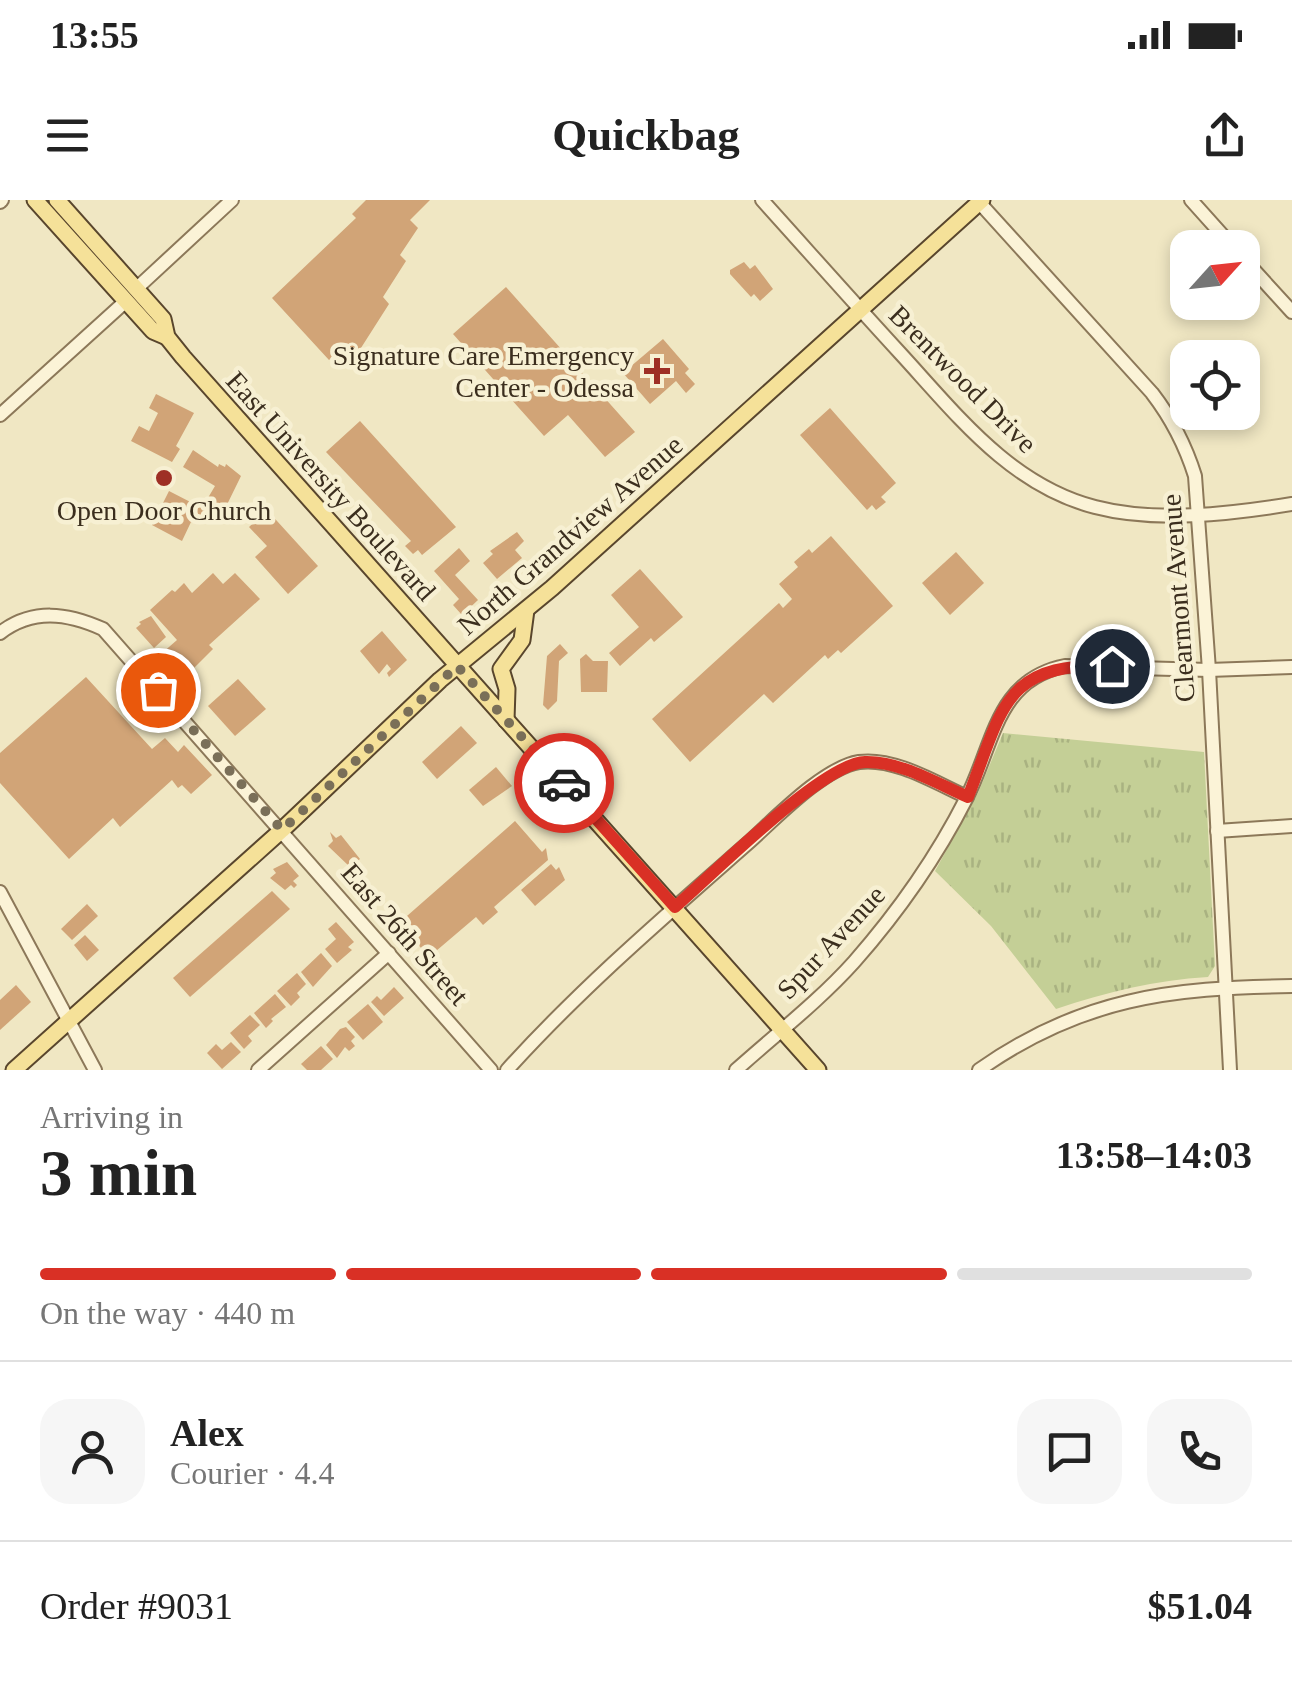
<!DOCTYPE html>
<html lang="en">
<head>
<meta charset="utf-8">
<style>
  :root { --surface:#fff; --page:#f6f6f6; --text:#222; --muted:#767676; --line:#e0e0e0; --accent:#d93025 }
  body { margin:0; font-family:Georgia,serif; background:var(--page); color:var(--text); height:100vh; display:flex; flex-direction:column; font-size:38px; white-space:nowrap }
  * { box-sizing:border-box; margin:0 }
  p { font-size:32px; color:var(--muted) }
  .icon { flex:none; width:55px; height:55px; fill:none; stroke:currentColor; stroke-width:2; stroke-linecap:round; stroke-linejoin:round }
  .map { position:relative; height:870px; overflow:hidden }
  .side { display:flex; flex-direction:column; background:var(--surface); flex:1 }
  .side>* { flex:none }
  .needle { width:65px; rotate:63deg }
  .controls { position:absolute; left:1170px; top:30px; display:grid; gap:20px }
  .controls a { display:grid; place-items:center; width:90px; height:90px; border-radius:20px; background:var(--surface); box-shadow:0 5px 15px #0003; font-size:50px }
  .pin { position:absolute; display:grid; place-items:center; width:85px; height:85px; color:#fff; margin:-42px; border:5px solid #fff; border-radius:50%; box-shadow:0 2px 10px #0007 }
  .courier { position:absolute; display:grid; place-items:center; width:100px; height:100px; margin:-50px; border:8px solid #d93025; border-radius:50%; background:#fff; color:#222; box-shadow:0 2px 12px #0007 }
  .summary em { font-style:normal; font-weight:800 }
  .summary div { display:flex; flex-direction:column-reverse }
  .summary { display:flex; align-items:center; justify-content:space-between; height:170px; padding:0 40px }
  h1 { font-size:65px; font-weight:800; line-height:75px }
  .bar { display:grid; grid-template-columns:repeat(4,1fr); gap:15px 10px; align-content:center; height:120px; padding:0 40px }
  .bar i { height:12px; border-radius:8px; background:var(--line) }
  .bar .on { background:var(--accent) }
  .bar p { grid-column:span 4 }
  .line { display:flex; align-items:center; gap:25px; padding:0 40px; border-top:2px solid var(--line) }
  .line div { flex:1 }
  .round { display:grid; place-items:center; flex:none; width:105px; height:105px; border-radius:30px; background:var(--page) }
  .status { display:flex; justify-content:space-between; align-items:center; height:70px; padding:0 50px; background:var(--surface); direction:ltr }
  .status svg { height:28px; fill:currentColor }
  header { display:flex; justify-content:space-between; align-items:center; height:130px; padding:0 40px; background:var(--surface); font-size:45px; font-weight:800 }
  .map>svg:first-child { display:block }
  .grass { fill:url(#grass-tufts) }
  .building { fill:#d1a477 }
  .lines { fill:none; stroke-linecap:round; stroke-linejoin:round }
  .minor-casing { stroke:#8c7859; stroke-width:16 }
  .major-casing { stroke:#59462d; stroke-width:19 }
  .minor { stroke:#fbf3d7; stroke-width:12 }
  .major { stroke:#f5e199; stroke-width:15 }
  .done { stroke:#7a6f58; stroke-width:10; stroke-dasharray:0 18 }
  .route { stroke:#d93025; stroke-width:12 }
  .poi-dot { fill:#9e2f25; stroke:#f7f0d3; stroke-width:4 }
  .labels { text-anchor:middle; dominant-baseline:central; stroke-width:9; stroke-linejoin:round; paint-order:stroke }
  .poi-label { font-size:28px; fill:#3b2e1e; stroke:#f7f0d3; text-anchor:end }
  .street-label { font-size:28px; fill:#3b2e1e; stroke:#f7f0d3 }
</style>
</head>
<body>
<div class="status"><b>13:55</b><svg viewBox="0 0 49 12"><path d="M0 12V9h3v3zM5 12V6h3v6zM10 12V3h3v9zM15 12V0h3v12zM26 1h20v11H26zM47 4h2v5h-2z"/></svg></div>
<header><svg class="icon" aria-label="menu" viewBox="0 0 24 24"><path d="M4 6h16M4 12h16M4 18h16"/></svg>Quickbag<svg class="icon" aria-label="share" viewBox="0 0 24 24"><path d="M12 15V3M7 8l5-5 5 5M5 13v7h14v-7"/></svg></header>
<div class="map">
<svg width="1292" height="870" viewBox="0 0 1292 870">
  <defs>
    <pattern id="grass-tufts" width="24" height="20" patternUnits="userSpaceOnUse" patternTransform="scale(2.5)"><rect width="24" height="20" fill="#c4cf96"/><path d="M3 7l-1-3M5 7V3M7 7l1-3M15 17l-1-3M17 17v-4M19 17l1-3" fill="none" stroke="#a9b281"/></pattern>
  </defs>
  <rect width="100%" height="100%" fill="#f0e7c3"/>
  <path class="grass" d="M1003,533l201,19 11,214 -7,11c-53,3 -101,15 -152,32l-65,-83 -56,-55 43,-78z"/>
  <g class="building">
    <polygon points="366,0 430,0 410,20 418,28 400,55 406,61 383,97 389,104 352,162 338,151 329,160 272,98 356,18 352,14"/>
    <polygon points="744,62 750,69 755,65 773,89 760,101 754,94 751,97 730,74 730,70"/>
    <polygon points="506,87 635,232 605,257 568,215 544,236 453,134"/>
    <polygon points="663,139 689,169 685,173 695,184 686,193 676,181 650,204 623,173"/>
    <polygon points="156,194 194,213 176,246 180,249 172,262 131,241 139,226 149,231 158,213 149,208"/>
    <polygon points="830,208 896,283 881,297 886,302 876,310 872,305 867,310 800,235"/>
    <polygon points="360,221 456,327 422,355 418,350 413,354 405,346 411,341 326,252"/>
    <polygon points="193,250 218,267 219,264 225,267 226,264 241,276 218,323 196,313 193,318 197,324 191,322 182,341 152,325 169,291 202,308 215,286 183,267"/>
    <polygon points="267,310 318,366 288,394 255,357 267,346 249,327"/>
    <polygon points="517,332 524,341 515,350 522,358 497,379 483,363 493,354 490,351"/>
    <polygon points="831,336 893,406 841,453 838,450 828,459 825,455 773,503 764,494 690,562 652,519 779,403 783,408 792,399 779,384 798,367 794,362 809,349 812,353"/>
    <polygon points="459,348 470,361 455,375 478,400 462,415 453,405 459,399 434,371"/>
    <polygon points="956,352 984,383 950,415 922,383"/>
    <polygon points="640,369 683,417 654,442 651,438 620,466 609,453 639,427 611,395"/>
    <polygon points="213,373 223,384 235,373 260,399 209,445 213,449 184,478 161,454 177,440 150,410 172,390 175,392 184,383 192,393"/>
    <polygon points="151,416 166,437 154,448 136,428 141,424 139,422"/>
    <polygon points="382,431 407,460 389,477 387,473 391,469 387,464 379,474 360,451"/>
    <polygon points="560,444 568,453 559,461 557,501 548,510 543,505 547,456"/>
    <polygon points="586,454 593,461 608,461 607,492 581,492 580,459"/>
    <polygon points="86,477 152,549 165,538 178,552 184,545 212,575 191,594 182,585 178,588 172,580 120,627 113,618 69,659 0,583 0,553"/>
    <polygon points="238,479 266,509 235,536 208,506"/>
    <polygon points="461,526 477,543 437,579 422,562"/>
    <polygon points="496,567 512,586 483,606 469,590"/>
    <polygon points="515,621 542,652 546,648 548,660 494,707 498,712 483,725 476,717 429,757 399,723"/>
    <polygon points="330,632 336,638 341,635 360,659 350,667 328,646 333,641"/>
    <polygon points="287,662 299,676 293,681 297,685 294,688 291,685 285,690 270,678 276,673 273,669"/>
    <polygon points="551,664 556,670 559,667 565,680 535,706 521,690"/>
    <polygon points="272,691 290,709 190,797 173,778"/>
    <polygon points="87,704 98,716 72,740 61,729"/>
    <polygon points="336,722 354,742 348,747 352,750 337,763 325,749 336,739 328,729"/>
    <polygon points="85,735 99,750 87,761 74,745"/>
    <polygon points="321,753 332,766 313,787 301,772"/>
    <polygon points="297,773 306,784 297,793 300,797 291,806 277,791"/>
    <polygon points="16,785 31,802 0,830 0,800"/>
    <polygon points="394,787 404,798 384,816 371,802 377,796 381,800"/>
    <polygon points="275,794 286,807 271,819 273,821 266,828 254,813"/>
    <polygon points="368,804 383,822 363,840 347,822"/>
    <polygon points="250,815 260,825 248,836 252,841 244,849 230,833"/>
    <polygon points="346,827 355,837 351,841 355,846 349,851 345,847 337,858 326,845 340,829"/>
    <polygon points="231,842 241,852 222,869 207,853 216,844 222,850"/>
    <polygon points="321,846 333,859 321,870 307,870 301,864"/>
  </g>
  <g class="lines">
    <g class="minor-casing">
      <g id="minor">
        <path d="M762,0c46,51 92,103 138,153 57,62 110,132 195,154 61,16 135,7 197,-3"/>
        <path d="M977,0l175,193c20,26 33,51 43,83l14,194 21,400"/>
        <polyline points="1191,0 1234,48"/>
        <polyline points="0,2 2,0"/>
        <polyline points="1242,57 1292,112"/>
        <polyline points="137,88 232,0"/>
        <polyline points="0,215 126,101"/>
        <path d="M0,433c33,-25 67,-20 103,-4l388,441"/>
        <polyline points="1217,631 1292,626"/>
        <polyline points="0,692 95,870"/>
        <polyline points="258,870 389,753"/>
        <path d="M507,870c74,-82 158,-154 241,-227 27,-24 75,-75 111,-81 35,-5 77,21 108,35"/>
        <path d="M736,870c39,-35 83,-69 118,-108 44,-50 82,-104 112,-163 28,-54 29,-119 99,-133l144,4 83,-3"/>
        <path d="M979,870c102,-72 191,-82 313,-84"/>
      </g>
    </g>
    <g class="major-casing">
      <g id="major">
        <polyline points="35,0 153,131 167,137"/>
        <polyline points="57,0 163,119 167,137 183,157 818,870"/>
        <polyline points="506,520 507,489 501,469 522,440 526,410"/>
        <polyline points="14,870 282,630 440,480 552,388 982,0"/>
      </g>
    </g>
    <use href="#minor" class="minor"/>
    <use href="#major" class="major"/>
  </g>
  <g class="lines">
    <polyline class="done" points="158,490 282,630 457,466 564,583"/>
    <path class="route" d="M564,583l111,124c36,-31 148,-144 190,-145 35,-1 71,21 103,35 35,-88 34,-135 144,-131"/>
  </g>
  <g class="poi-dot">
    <path d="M652 156h10v10h10v10h-10v10h-10v-10h-10v-10h10z"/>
    <circle cx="164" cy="278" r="10"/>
  </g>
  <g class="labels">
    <g class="poi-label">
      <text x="634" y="155">Signature Care Emergency<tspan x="634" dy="32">Center - Odessa</tspan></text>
      <text x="164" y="310" text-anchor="middle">Open Door Church</text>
    </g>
    <g class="street-label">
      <text transform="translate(963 179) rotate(45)">Brentwood Drive</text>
      <text transform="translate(331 286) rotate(48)">East University Boulevard</text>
      <text transform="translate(570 335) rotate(-41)">North Grandview Avenue</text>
      <text transform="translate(1178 398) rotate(-94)">Clearmont Avenue</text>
      <text transform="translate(405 734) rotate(49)">East 26th Street</text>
      <text transform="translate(831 742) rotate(-47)">Spur Avenue</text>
    </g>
  </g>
</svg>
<div class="controls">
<a><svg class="needle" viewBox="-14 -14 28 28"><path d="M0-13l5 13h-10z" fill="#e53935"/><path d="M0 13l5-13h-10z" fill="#767676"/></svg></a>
<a><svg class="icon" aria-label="locate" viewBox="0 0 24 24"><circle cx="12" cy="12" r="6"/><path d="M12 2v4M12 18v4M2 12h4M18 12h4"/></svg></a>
</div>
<div class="pin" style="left:158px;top:490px;background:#ea580c"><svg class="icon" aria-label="bag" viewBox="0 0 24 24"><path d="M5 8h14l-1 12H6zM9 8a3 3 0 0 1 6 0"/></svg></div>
<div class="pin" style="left:1112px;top:466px;background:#1f2937"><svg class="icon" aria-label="home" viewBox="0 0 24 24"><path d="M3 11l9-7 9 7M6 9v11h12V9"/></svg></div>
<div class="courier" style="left:564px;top:583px"><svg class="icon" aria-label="car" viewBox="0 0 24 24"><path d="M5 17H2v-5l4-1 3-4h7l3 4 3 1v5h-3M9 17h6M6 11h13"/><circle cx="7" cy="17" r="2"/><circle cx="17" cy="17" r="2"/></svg></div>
</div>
<section class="side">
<div class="summary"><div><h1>3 min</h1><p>Arriving in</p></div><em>13:58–14:03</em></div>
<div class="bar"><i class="on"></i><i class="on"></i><i class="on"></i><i></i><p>On the way · 440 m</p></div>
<div class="line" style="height:180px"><a class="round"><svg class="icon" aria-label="person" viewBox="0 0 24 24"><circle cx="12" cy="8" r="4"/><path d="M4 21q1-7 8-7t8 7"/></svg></a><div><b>Alex</b><p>Courier · 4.4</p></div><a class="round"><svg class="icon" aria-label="chat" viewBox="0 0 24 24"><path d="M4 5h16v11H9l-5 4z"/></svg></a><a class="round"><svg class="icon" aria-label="phone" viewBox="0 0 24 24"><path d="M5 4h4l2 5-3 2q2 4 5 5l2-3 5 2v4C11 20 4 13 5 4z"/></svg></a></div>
<div class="line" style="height:130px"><div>Order #9031</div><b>$51.04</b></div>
</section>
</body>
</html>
